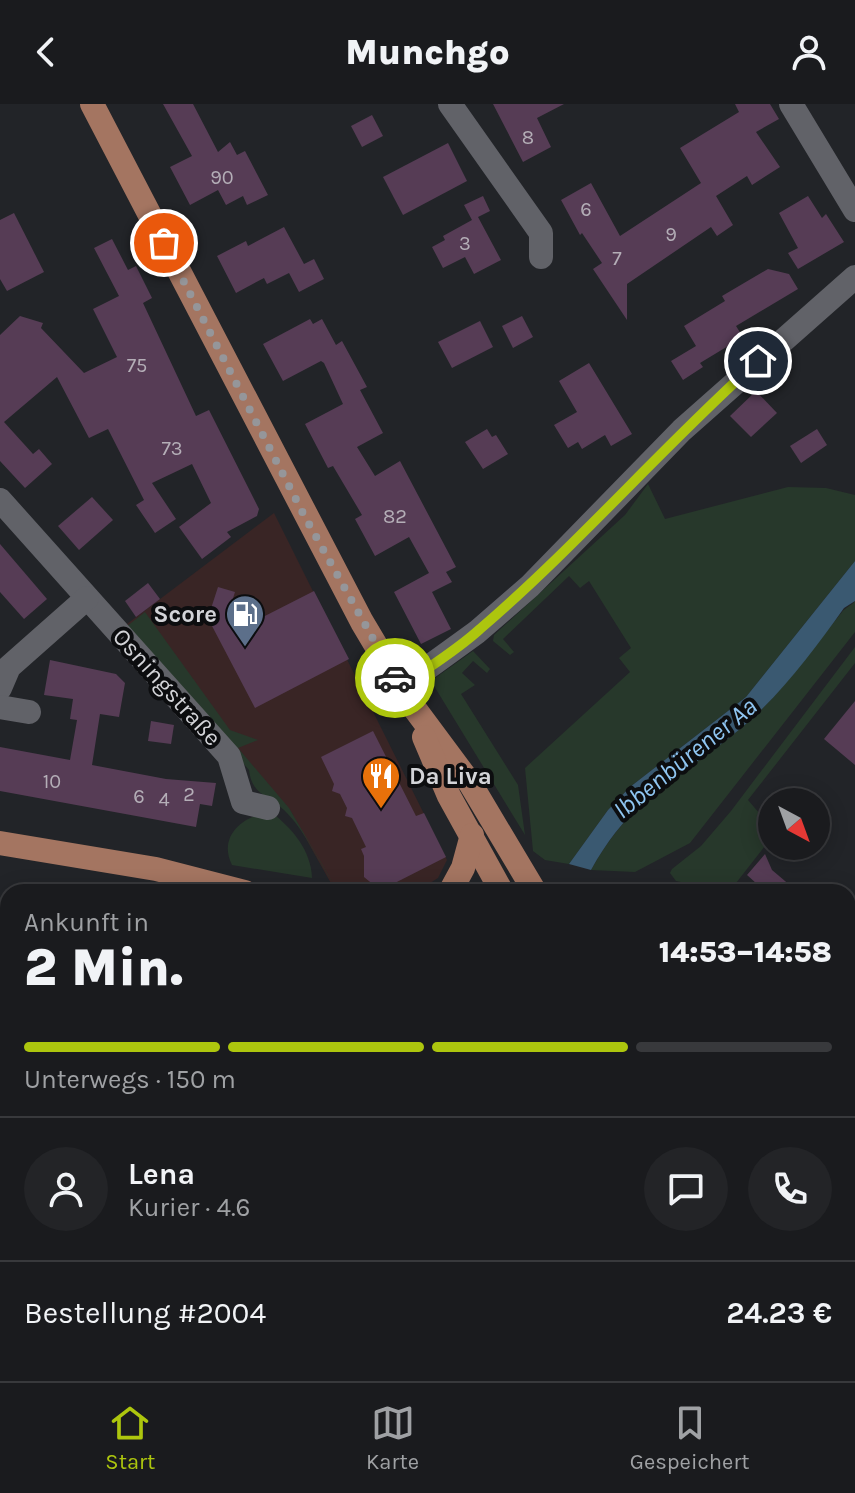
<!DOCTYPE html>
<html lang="de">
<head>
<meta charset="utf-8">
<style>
  :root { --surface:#1a1b1e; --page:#232427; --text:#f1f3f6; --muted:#9fa1a4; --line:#38393c; --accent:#adc60e }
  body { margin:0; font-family:Karla,sans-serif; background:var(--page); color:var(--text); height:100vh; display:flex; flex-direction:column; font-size:30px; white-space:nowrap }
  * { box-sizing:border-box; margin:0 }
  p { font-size:26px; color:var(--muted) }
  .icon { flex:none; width:44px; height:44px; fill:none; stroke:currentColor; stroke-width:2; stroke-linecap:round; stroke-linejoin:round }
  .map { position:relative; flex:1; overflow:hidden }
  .details { position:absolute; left:0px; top:780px; width:856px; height:498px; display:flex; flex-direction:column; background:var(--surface); border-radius:24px 24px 0 0; box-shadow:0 4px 20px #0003,0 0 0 2px var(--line) }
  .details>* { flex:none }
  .needle { width:52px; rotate:139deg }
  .tools { position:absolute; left:758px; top:684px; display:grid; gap:16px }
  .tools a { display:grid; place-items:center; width:72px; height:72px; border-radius:50%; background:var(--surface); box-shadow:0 4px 20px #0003,0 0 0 2px var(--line); font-size:40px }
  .pin { position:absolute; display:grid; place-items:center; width:68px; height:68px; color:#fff; margin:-34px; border:4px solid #fff; border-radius:50%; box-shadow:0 2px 8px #0007 }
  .courier { position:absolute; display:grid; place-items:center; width:80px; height:80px; margin:-40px; border:6px solid #adc60e; border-radius:50%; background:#fff; color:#222; box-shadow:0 2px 10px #0007 }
  .head em { font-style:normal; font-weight:800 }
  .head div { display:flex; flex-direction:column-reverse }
  .head { display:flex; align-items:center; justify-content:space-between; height:136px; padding:0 24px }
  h1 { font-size:52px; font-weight:800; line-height:60px }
  .bar { display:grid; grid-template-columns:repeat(4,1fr); gap:12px 8px; align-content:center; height:96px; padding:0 24px }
  .bar i { height:10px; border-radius:6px; background:var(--line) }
  .bar .active { background:var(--accent) }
  .bar p { grid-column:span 4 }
  .line { display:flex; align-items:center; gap:20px; padding:0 24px; border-top:2px solid var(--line) }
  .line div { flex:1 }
  .round { display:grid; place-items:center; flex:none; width:84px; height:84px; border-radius:42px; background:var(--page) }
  header { display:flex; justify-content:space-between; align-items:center; height:104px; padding:0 24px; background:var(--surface); font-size:36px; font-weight:800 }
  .menu { display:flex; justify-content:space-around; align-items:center; height:112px; border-top:2px solid var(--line); background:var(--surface); font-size:22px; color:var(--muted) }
  .menu a { display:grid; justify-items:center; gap:4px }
  .menu .active { color:var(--accent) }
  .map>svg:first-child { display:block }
  .commercial { fill:#392525 }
  .green { fill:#27382b }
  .water { fill:#3a5971 }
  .building { fill:#563c55 }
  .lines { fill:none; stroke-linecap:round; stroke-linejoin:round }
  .minor { stroke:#616268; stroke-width:24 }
  .major { stroke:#a47561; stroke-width:24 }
  .done { stroke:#95969a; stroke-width:8; stroke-dasharray:0 14.4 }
  .route { stroke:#adc60e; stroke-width:10 }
  .labels { text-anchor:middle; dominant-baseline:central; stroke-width:8; stroke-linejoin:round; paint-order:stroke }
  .number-label { font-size:20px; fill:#b4aeb7 }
  .poi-label { font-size:24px; font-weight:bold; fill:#d3d4d8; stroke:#0c0d0f; text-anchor:end }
  .street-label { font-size:24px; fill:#d3d4d8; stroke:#0c0d0f }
  .water-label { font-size:26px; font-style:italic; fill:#8fc5f1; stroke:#0c0d0f }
</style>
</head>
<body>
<header><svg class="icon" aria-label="back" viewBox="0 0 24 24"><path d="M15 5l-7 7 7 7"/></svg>Munchgo<svg class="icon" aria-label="person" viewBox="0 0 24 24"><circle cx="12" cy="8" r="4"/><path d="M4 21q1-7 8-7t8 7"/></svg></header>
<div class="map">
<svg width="855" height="1277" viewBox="0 0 855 1277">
  <rect width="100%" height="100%" fill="#222428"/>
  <g class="commercial">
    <polygon points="274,409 447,756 438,774 422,784 410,788 356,788 332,781 291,708 157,548 127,520"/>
    <polygon points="848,889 855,891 855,1277 829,1277 824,1270 848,1270"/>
  </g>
  <g class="green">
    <polygon points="648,380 665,415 788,383 826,384 855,391 855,457 746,593 630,683 608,706 569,760 545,756 533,747 525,664 630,568 619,554 631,544 589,477 580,484 569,472 503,535 514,548 510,551 493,537 494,531 625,411"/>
    <path d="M855,497v31l-165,211 -55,29 -44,-2c43,-77 88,-90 150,-142 39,-32 69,-76 101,-116 4,-5 9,-6 13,-11z"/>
    <path d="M145,508l85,118 28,10 -20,8 51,60 44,75c-15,-23 -29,-54 -49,-73 -16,-15 -32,-15 -35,-40l-123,-143z"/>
    <polygon points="855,543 855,559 748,696 772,724 772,733 729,788 676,777 670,769 672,765 701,742 731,707"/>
    <polygon points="473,547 490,565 487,569 473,557 462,569 475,581 461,590 518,681 525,731 431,577"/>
    <path d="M271,708c21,16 40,38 41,66l-80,-13c-15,-30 13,-50 39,-53z"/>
    <polygon points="8,1260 8,1270 103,1270 96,1277 0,1277 0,1267"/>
    <polygon points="359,1270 476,1270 479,1277 357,1277"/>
    <polygon points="684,1270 771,1270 775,1277 654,1277"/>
  </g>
  <g class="water">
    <path d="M855,457v40l-11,7c-30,42 -64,88 -104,121 -62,51 -106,64 -149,141l-22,-6 39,-54 22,-23 116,-90z"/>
    <polygon points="135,1270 310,1270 307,1277 129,1277"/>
    <polygon points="487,1270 638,1270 610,1277 489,1277"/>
  </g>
  <g class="building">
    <polygon points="163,0 193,0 218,48 230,38 237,51 245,47 268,91 247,101 243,92 226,101 218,86 190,101 170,63 192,52"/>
    <polygon points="493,0 564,0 537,14 551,43 523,58"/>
    <polygon points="735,0 770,0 779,15 756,28 780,63 752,81 747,72 716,92 733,121 717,132 711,123 627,180 627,216 593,165 602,159 582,129 580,131 561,96 591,79 620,132 701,79 680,44 739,8"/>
    <polygon points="372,11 383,32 362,43 351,22"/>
    <polygon points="448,39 467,77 403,111 383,73"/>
    <polygon points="483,92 490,107 478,113 501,156 474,170 465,153 443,164 432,143 445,136 443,132 472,116 464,101"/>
    <polygon points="808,92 822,114 826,110 844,138 798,165 788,149 798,144 779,109"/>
    <polygon points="14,109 44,168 7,187 0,175 0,116"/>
    <polygon points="284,123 304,160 314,155 324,175 299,188 289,169 267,180 264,174 236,189 217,152 246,137 248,142"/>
    <polygon points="112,135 128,166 136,162 152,194 143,199 196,312 209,306 259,405 257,412 227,428 231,433 202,455 179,423 211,399 192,360 152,379 176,415 155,429 136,401 144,396 108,325 89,334 57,273 4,318 33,350 39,345 52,360 25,384 0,357 0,231 20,212 43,219 41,224 84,269 117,253 93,205 119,192 94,144"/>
    <polygon points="768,165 789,170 798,185 736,222 743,233 700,259 703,263 683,276 671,257 696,242 684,222 725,197 722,192"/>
    <polygon points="522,212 533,233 513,244 502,222"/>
    <polygon points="310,215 313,220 322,215 336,241 342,237 367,283 360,286 383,329 357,343 375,372 400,357 456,463 446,468 452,478 432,488 451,525 421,540 394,488 429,469 409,433 375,452 355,415 362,411 333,362 328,364 305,320 343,300 324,259 321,257 283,277 263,240"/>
    <polygon points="480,217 493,243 452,264 438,238"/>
    <polygon points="589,259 632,330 611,342 605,331 582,345 578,338 568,344 554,321 577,308 559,277"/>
    <polygon points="756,287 777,309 751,333 730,312"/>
    <polygon points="487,325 492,333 496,331 508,350 483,365 465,338"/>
    <polygon points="817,325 827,341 801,359 790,342"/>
    <polygon points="92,393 113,416 79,446 58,422"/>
    <polygon points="0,440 47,495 24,515 0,488"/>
    <polygon points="148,479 160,495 136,513 125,497"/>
    <polygon points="218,483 235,488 229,507 257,516 314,487 349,555 255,604 212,522 206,520"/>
    <polygon points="50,556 116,570 125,579 119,613 100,610 92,661 166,675 216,679 212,702 200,700 196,723 0,687 0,643 70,656 77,616 70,615 73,595 44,591"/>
    <polygon points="855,597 855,661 824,635"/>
    <polygon points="151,617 174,621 171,640 148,637"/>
    <polygon points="373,627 416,712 424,709 446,753 385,784 375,782 364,773 364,752 361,745 366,743 352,714 345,712 347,704 340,690 332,687 334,680 321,653"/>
    <polygon points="765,750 772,766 798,788 766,788 747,771"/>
  </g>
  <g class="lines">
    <g class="minor">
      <polyline points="450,0 541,129 541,153"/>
      <polyline points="791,0 855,106"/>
      <polyline points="0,396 229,652 243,698 268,704"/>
      <polyline points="401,583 477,528 530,482 682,326 855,173"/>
      <polyline points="0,584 9,563 87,494"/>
      <polyline points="0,603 29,608"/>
      <polyline points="0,1087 8,1085"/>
    </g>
    <g class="major">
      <polyline points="92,0 362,518 409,597 470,679 535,788"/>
      <polyline points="424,633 449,692 502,788"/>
      <polyline points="0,739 156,765 245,788"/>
      <polyline points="450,788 463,764 472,731"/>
      <polyline points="848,872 855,875"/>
      <polyline points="800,1270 804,1277"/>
    </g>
  </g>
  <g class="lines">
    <polyline class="done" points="164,139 305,413 395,574"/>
    <path class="route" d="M395,574l6,9c26,-19 55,-36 79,-58 98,-84 182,-182 278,-268"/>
  </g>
  <defs>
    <g id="fuel-pin" transform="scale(2)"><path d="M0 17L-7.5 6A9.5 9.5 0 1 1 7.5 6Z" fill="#5c6f8a" stroke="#0c0d0f"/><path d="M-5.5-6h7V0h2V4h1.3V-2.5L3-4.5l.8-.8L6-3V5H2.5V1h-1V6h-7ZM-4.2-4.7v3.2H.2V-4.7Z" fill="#fff"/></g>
    <g id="restaurant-pin" transform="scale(2)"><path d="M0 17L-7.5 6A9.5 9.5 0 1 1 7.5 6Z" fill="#e8710a" stroke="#0c0d0f"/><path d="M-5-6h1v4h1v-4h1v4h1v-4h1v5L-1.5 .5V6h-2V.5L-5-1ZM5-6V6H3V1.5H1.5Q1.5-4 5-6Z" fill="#fff"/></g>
  </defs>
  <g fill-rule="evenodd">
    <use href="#fuel-pin" x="245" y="510"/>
    <use href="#restaurant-pin" x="381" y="672"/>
  </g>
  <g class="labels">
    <g class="number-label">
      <text x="528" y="33">8</text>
      <text x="222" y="73">90</text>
      <text x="586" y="105">6</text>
      <text x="671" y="130">9</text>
      <text x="465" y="139">3</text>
      <text x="617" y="154">7</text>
      <text x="137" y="261">75</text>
      <text x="172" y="344">73</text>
      <text x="395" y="412">82</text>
      <text x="52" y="677">10</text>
      <text x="189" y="690">2</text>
      <text x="139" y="692">6</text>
      <text x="164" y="695">4</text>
    </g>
    <g class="poi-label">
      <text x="217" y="510">Score</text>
      <text x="409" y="672" text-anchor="start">Da Liva</text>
    </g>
    <g class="street-label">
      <text transform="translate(167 583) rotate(48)">Osningstraße</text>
    </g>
    <g class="water-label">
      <text transform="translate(685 654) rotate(-39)">Ibbenbürener Aa</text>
    </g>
  </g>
</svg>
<div class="tools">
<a><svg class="needle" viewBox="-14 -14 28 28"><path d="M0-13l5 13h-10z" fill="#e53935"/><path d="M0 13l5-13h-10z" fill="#9fa1a4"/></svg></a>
</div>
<div class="pin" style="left:164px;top:139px;background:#ea580c"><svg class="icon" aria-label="bag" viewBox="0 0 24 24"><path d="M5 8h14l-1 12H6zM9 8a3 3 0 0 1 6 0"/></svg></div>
<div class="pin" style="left:758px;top:257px;background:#1f2937"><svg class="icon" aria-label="home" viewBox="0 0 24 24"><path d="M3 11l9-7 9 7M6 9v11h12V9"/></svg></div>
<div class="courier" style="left:395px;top:574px"><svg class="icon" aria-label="car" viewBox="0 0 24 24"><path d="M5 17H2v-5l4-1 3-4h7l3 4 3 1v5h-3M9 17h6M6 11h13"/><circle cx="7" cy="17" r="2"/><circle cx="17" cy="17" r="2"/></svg></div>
<section class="details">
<div class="head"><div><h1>2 Min.</h1><p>Ankunft in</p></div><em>14:53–14:58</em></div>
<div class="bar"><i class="active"></i><i class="active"></i><i class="active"></i><i></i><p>Unterwegs · 150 m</p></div>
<div class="line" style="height:144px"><a class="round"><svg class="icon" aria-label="person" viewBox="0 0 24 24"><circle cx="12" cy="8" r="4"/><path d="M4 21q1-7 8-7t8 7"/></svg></a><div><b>Lena</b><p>Kurier · 4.6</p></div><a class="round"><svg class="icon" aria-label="chat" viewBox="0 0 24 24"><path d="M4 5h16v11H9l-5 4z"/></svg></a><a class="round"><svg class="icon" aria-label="phone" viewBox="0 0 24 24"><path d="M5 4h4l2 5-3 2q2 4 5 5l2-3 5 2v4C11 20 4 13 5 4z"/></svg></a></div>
<div class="line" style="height:104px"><div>Bestellung #2004</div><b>24.23 €</b></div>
</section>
</div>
<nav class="menu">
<a class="active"><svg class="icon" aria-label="home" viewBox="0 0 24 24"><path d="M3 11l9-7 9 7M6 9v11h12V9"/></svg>Start</a>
<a><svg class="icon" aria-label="map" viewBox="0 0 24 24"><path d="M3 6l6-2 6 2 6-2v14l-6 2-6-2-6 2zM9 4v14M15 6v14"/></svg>Karte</a>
<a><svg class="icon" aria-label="saved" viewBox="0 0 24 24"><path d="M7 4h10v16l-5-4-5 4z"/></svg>Gespeichert</a>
</nav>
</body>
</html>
